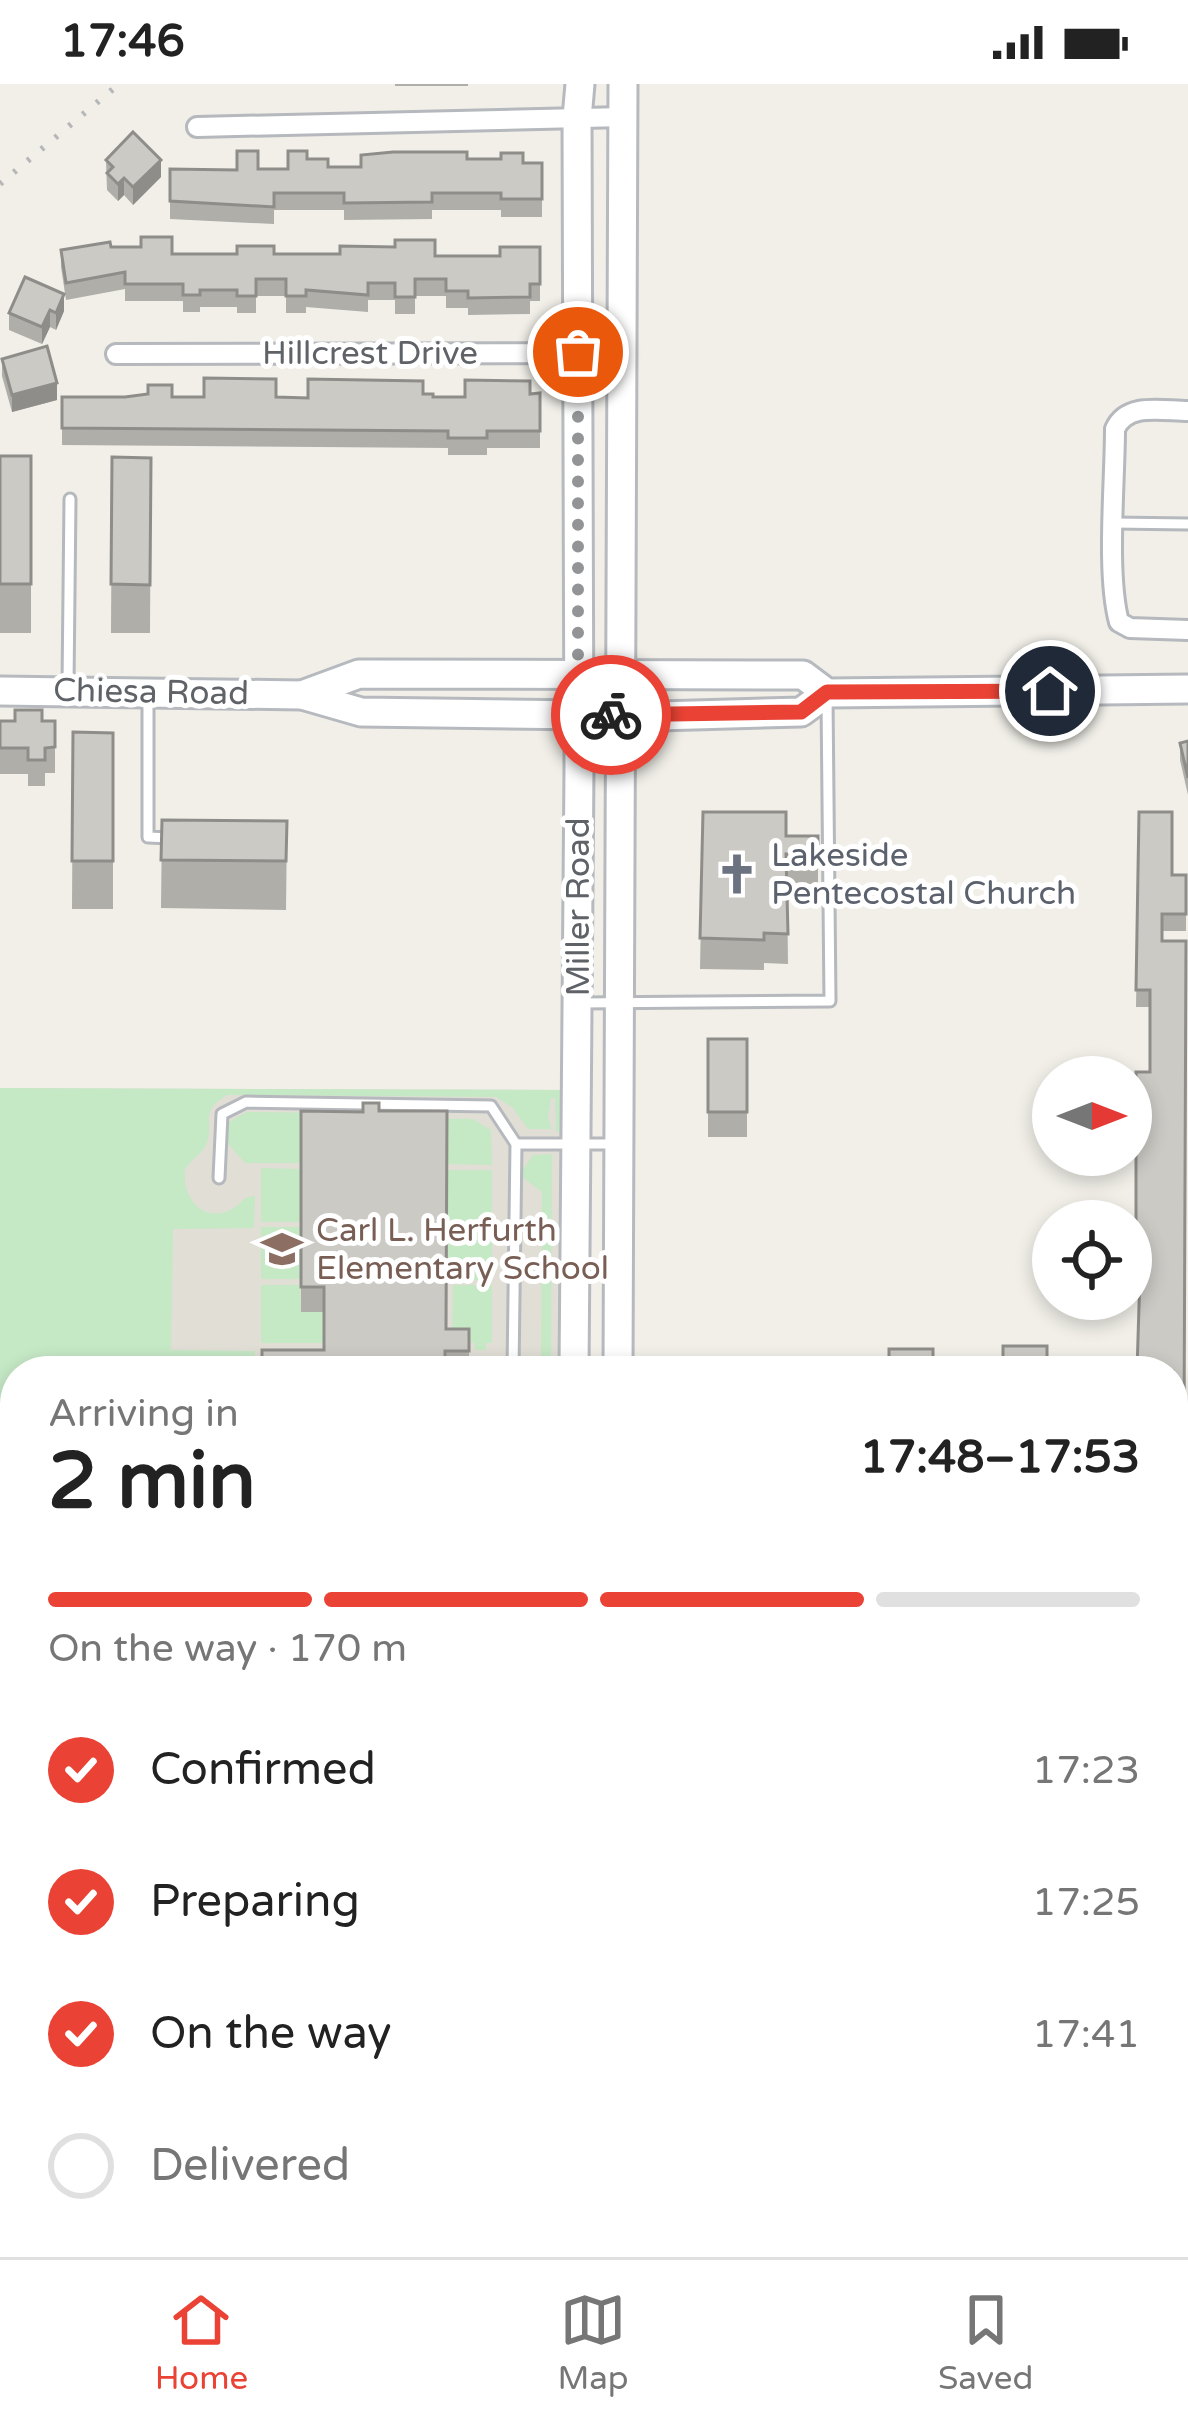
<!DOCTYPE html>
<html lang="en">
<head>
<meta charset="utf-8">
<style>
  :root { --surface:#fff; --page:#f6f6f6; --text:#222; --muted:#767676; --line:#e0e0e0; --accent:#ea4335 }
  body { margin:0; font-family:"Varela Round",sans-serif; background:var(--page); color:var(--text); height:100vh; display:flex; flex-direction:column; font-size:45px; white-space:nowrap }
  * { box-sizing:border-box; margin:0 }
  p { font-size:39px; color:var(--muted) }
  .icon { flex:none; width:66px; height:66px; fill:none; stroke:currentColor; stroke-width:2; stroke-linecap:round; stroke-linejoin:round }
  .map { position:relative; flex:1; overflow:hidden }
  .panel { position:absolute; left:0px; top:1272px; width:1188px; height:903px; display:flex; flex-direction:column; background:var(--surface); border-radius:48px 48px 0 0; box-shadow:0 6px 18px #0003 }
  .panel>* { flex:none }
  .needle { width:78px; rotate:90deg }
  .tools { position:absolute; left:1032px; top:972px; display:grid; gap:24px }
  .tools a { display:grid; place-items:center; width:120px; height:120px; border-radius:50%; background:var(--surface); box-shadow:0 6px 18px #0003; font-size:60px }
  .pin { position:absolute; display:grid; place-items:center; width:102px; height:102px; color:#fff; margin:-51px; border:6px solid #fff; border-radius:50%; box-shadow:0 3px 12px #0007 }
  .courier { position:absolute; display:grid; place-items:center; width:120px; height:120px; margin:-60px; border:9px solid #ea4335; border-radius:50%; background:#fff; color:#222; box-shadow:0 3px 15px #0007 }
  .summary em { font-style:normal; font-weight:700 }
  .summary div { display:flex; flex-direction:column-reverse }
  .summary { display:flex; align-items:center; justify-content:space-between; height:204px; padding:0 48px }
  h1 { font-size:78px; font-weight:700; line-height:90px }
  .bar { display:grid; grid-template-columns:repeat(4,1fr); gap:18px 12px; align-content:center; height:144px; padding:0 48px }
  .bar i { height:15px; border-radius:9px; background:var(--line) }
  .bar .current { background:var(--accent) }
  .bar p { grid-column:span 4 }
  ol { padding:0 48px; list-style:none }
  li { display:flex; align-items:center; gap:36px; height:132px }
  li p { margin-inline-start:auto }
  li .icon { padding:12px; border-radius:50%; background:var(--accent); color:#fff; stroke-width:4 }
  li:last-child { color:var(--muted) }
  li i { width:66px; height:66px; border:6px solid var(--line); border-radius:50% }
  .status { display:flex; justify-content:space-between; align-items:center; height:84px; padding:0 60px; background:var(--surface); direction:ltr }
  .status svg { height:33px; fill:currentColor }
  .tabs { display:flex; justify-content:space-around; align-items:center; height:168px; border-top:3px solid var(--line); background:var(--surface); font-size:33px; color:var(--muted) }
  .tabs a { display:grid; justify-items:center; gap:6px }
  .tabs .current { color:var(--accent) }
  .map>svg:first-child { display:block }
  .education { fill:#e1ded6 }
  .green { fill:#c5e8c5 }
  .lines { fill:none; stroke-linecap:round; stroke-linejoin:round }
  .lane-casing { stroke:#b5b8bc; stroke-width:15 }
  .street-casing { stroke:#b5b8bc; stroke-width:24 }
  .secondary-casing { stroke:#b6babf; stroke-width:33 }
  .lane { stroke:#fff; stroke-width:9 }
  .street { stroke:#fff; stroke-width:18 }
  .secondary { stroke:#fff; stroke-width:27 }
  .rail { stroke:#b6b7b8; stroke-width:6; stroke-dasharray:3 15; stroke-linecap:butt }
  .wall { fill:#afaea9 }
  .shaded-wall { fill:#8f8d8a }
  .building { fill:#cccac5; stroke:#8f8d8a; stroke-width:3 }
  .done { stroke:#929495; stroke-width:12; stroke-dasharray:0 21.6 }
  .route { stroke:#ea4335; stroke-width:15 }
  .labels { text-anchor:middle; dominant-baseline:central; stroke-width:10; stroke-linejoin:round; paint-order:stroke }
  .street-label { font-size:33px; fill:#5f6368; stroke:#fff }
  .worship-label { font-size:33px; fill:#5b616d; stroke:#fff; text-anchor:start }
  .education-label { font-size:33px; fill:#785e54; stroke:#fff; text-anchor:start }
</style>
</head>
<body>
<div class="status"><b>17:46</b><svg viewBox="0 0 49 12"><path d="M0 12V9h3v3zM5 12V6h3v6zM10 12V3h3v9zM15 12V0h3v12zM26 1h20v11H26zM47 4h2v5h-2z"/></svg></div>
<div class="map">
<svg width="1188" height="2173" viewBox="0 0 1188 2173">
  <rect width="100%" height="100%" fill="#f1efe8"/>
  <polygon class="education" points="0,1004 564,1006 563,1287 15,1287 15,1545 0,1545"/>
  <g class="green">
    <path d="M0,1004l564,2v38l-8,5 -1,-35h-4l-3,19 4,12h-24l-16,-22 -16,-10 -269,-2c-31,18 -10,30 -22,52 -5,8 -14,13 -20,22 -4,26 17,56 47,40 11,-6 9,-12 23,-13l-1,32 -81,1 -2,121 84,1v19l-240,1v258h-15z"/>
    <polygon points="246,1028 337,1029 302,1053 301,1079 245,1079 224,1055 229,1038"/>
    <polygon points="394,1034 473,1035 491,1046 492,1081 447,1080"/>
    <polygon points="552,1070 551,1287 541,1287 542,1108 522,1093 522,1087 533,1071"/>
    <polygon points="261,1084 301,1085 301,1138 261,1138"/>
    <polygon points="447,1086 492,1086 492,1196 446,1196"/>
    <polygon points="261,1143 301,1143 300,1195 261,1195"/>
    <polygon points="261,1201 300,1201 301,1227 324,1228 324,1259 261,1259"/>
    <polygon points="453,1201 492,1201 492,1259 486,1259 486,1266 475,1266 474,1258 452,1265"/>
  </g>
  <g class="lines">
    <g class="lane-casing">
      <g id="lane">
        <polyline points="1114,439 1188,440"/>
        <polyline points="68,601 70,415"/>
        <polyline points="148,612 148,753 170,754"/>
        <polyline points="580,919 830,917 827,614"/>
        <polyline points="516,1060 616,1060"/>
        <polyline points="219,1094 222,1030 246,1018 491,1022 516,1060 513,1287"/>
        <polyline points="1173,1527 1188,1526"/>
        <polyline points="0,1550 15,1550"/>
        <polyline points="1173,1768 1188,1768"/>
        <polyline points="1173,2011 1188,2011"/>
        <polyline points="0,2065 15,2065"/>
        <polyline points="1151,2160 1151,2173"/>
        <polyline points="920,2173 920,2160"/>
      </g>
    </g>
    <g class="street-casing">
      <g id="street">
        <polyline points="197,43 624,33"/>
        <polyline points="116,270 623,269"/>
        <path d="M1188,327c-26,0 -61,-9 -73,18 0,53 -9,145 4,193l11,6 58,2"/>
        <polyline points="1173,1399 1188,1399"/>
        <polyline points="1173,1651 1188,1652"/>
        <polyline points="1173,1891 1188,1891"/>
        <polyline points="0,1946 15,1946"/>
        <polyline points="1173,2131 1188,2131"/>
        <polyline points="1029,2160 1029,2173"/>
        <polyline points="789,2173 789,2160"/>
      </g>
    </g>
    <g class="secondary-casing">
      <g id="secondary">
        <polyline points="0,607 302,611 361,628 659,632 801,628 827,609"/>
        <polyline points="302,611 359,590 803,591 827,609 1188,605"/>
        <polyline points="574,1287 579,684 577,34 580,0"/>
        <polyline points="618,1287 623,0"/>
        <polyline points="571,2173 571,2160"/>
        <polyline points="612,2173 612,2160"/>
      </g>
    </g>
    <use href="#lane" class="lane"/>
    <use href="#street" class="street"/>
    <use href="#secondary" class="secondary"/>
    <polyline class="rail" points="0,100 119,0"/>
  </g>
  <g class="wall">
    <rect x="395" y="0" width="73" height="2"/>
    <polygon points="307,75 328,83 361,83 467,75 542,79 542,133 501,133 501,126 432,126 432,135 344,136 344,126 274,126 274,140 170,135 170,85 288,85"/>
    <polygon points="106,76 161,93 133,121 124,111 118,117 107,106"/>
    <polygon points="111,163 172,170 435,172 500,172 540,163 540,217 530,217 530,230 468,231 468,224 446,224 446,212 415,212 415,230 395,230 395,216 368,216 368,228 306,223 306,229 286,229 286,212 256,212 256,229 237,229 237,223 200,223 200,228 183,228 183,217 125,217 125,205 66,216 61,183 61,166"/>
    <polygon points="25,193 64,227 56,246 50,243 42,260 9,246 9,229"/>
    <polygon points="2,275 57,316 12,328 2,292"/>
    <polygon points="540,309 540,364 487,364 487,371 448,371 448,364 62,361 62,313 308,314 423,310 433,313 465,313"/>
    <rect x="0" y="372" width="31" height="177"/>
    <polygon points="112,373 151,374 150,549 111,549"/>
    <polygon points="0,637 55,637 55,689 45,689 45,702 28,702 28,690 0,690"/>
    <polygon points="73,648 113,649 113,825 72,825"/>
    <polygon points="1188,657 1188,711 1180,676 1180,659"/>
    <polygon points="703,728 786,752 818,752 818,800 787,800 788,880 764,879 764,886 700,885"/>
    <polygon points="1139,728 1172,791 1186,791 1186,847 1162,847 1162,857 1186,857 1184,1364 1173,1364 1173,1287 1140,1174 1136,1174 1136,988 1150,988 1150,923 1136,923"/>
    <polygon points="162,736 287,737 286,826 161,824"/>
    <rect x="708" y="955" width="39" height="98"/>
    <polygon points="301,1027 379,1027 446,1245 469,1245 469,1287 262,1287 324,1266 324,1228 301,1228"/>
    <rect x="1173" y="1434" width="15" height="46"/>
    <rect x="1173" y="1542" width="15" height="67"/>
    <polygon points="15,1613 15,1911 0,1911 0,1875 8,1875 7,1829 0,1829 0,1791 10,1791 7,1670 0,1669 0,1645"/>
    <rect x="1173" y="1672" width="15" height="72"/>
    <rect x="1173" y="1780" width="15" height="66"/>
    <polygon points="1188,1915 1188,1962 1186,1962 1186,1977 1173,1977 1173,1916"/>
    <polygon points="0,1967 1,1976 15,1976 15,2022 0,2022"/>
    <rect x="1173" y="2025" width="15" height="61"/>
    <polygon points="15,2072 15,2124 3,2117 3,2092"/>
    <rect x="707" y="2160" width="44" height="13"/>
    <polygon points="944,2160 990,2160 959,2171 944,2171"/>
  </g>
  <g class="shaded-wall">
    <polygon points="161,76 161,93 133,121 133,103"/>
    <polygon points="124,94 124,111 118,117 118,100"/>
    <polygon points="64,210 64,227 56,246 56,229"/>
    <polygon points="50,226 50,243 42,260 42,243"/>
    <polygon points="57,299 57,316 12,328 12,311"/>
  </g>
  <g class="building">
    <polygon points="133,48 161,76 133,103 124,94 118,100 107,89 113,83 106,76"/>
    <polygon points="237,67 258,67 258,85 288,85 288,67 307,67 307,75 328,75 328,83 361,83 361,71 393,68 467,68 467,75 501,75 501,69 523,69 523,79 542,79 542,115 501,115 501,109 432,109 432,118 344,119 344,109 274,109 274,123 170,117 170,85 237,86"/>
    <polygon points="141,153 172,153 172,170 237,170 237,162 274,162 274,170 340,170 340,162 395,163 395,156 435,156 435,172 500,172 500,163 540,163 540,200 530,200 530,213 468,214 468,207 446,207 446,195 415,195 415,213 395,213 395,199 368,199 368,211 306,206 306,212 286,212 286,195 256,195 256,212 237,212 237,206 200,206 200,211 183,211 183,200 125,200 125,188 66,199 61,166 110,158 111,163 141,163"/>
    <polygon points="25,193 64,210 56,229 50,226 42,243 9,229"/>
    <polygon points="47,262 57,299 12,311 2,275"/>
    <polygon points="204,294 276,295 276,313 308,314 308,295 423,297 423,310 433,310 433,313 465,313 465,296 530,297 530,310 540,309 540,347 487,347 487,354 448,354 448,347 62,344 62,313 125,313 148,310 148,301 172,301 172,313 204,313"/>
    <rect x="0" y="372" width="31" height="128"/>
    <polygon points="112,373 151,374 150,501 111,500"/>
    <polygon points="15,626 42,626 42,637 55,637 55,663 45,664 45,676 28,676 28,664 0,664 0,637 15,637"/>
    <polygon points="73,648 113,649 113,777 72,777"/>
    <polygon points="1188,657 1188,694 1180,659"/>
    <polygon points="703,728 786,728 786,752 818,752 818,770 786,770 788,850 764,849 764,856 700,854"/>
    <polygon points="1139,728 1172,728 1172,791 1186,791 1186,830 1162,830 1162,857 1186,857 1184,1347 1173,1347 1173,1287 1137,1287 1141,1157 1136,1157 1136,988 1150,988 1150,906 1136,906"/>
    <polygon points="162,736 287,737 286,777 161,776"/>
    <rect x="708" y="955" width="39" height="73"/>
    <polygon points="363,1019 379,1019 379,1027 447,1027 446,1245 469,1245 469,1267 445,1267 445,1287 262,1287 262,1266 324,1266 324,1203 301,1203 301,1027 363,1028"/>
    <polygon points="1003,1262 1047,1262 1047,1281 1100,1281 1100,1287 969,1287 969,1280 1003,1280"/>
    <polygon points="889,1265 933,1265 933,1287 681,1287 681,1278 723,1275 889,1278"/>
    <rect x="1173" y="1434" width="15" height="29"/>
    <polygon points="1173,1542 1188,1542 1188,1592 1173,1591"/>
    <polygon points="8,1611 15,1613 15,1894 0,1894 0,1875 8,1875 7,1812 0,1812 0,1791 10,1791 7,1653 0,1652"/>
    <rect x="1173" y="1672" width="15" height="54"/>
    <rect x="1173" y="1780" width="15" height="49"/>
    <polygon points="1188,1915 1188,1945 1186,1945 1186,1959 1173,1959 1173,1916"/>
    <polygon points="0,1967 1,1976 15,1976 15,2005 0,2005"/>
    <rect x="1173" y="2025" width="15" height="44"/>
    <polygon points="15,2072 15,2099 3,2092"/>
    <polygon points="1173,2153 1188,2153 1188,2173 1162,2173 1162,2160 1173,2160"/>
    <rect x="714" y="2160" width="37" height="13"/>
    <rect x="833" y="2160" width="25" height="13"/>
    <polygon points="959,2160 990,2160 989,2173 959,2173"/>
    <rect x="1077" y="2160" width="43" height="13"/>
  </g>
  <g class="lines">
    <polyline class="done" points="578,268 578,631 611,631"/>
    <polyline class="route" points="611,631 801,628 827,608 1050,607"/>
  </g>
  <defs>
    <g id="church-bare" transform="scale(3.24)"><path d="M-1.2-6h2.4v3.5h3.3v2.4h-3.3V6h-2.4V-.1h-3.3v-2.4h3.3Z" fill="#6b7280" stroke="#fff" stroke-width="2.5" paint-order="stroke"/></g>
    <g id="school-bare" transform="scale(3.24)"><path d="M0-5L7-2L0 1L-7-2ZM-4 1L0 2.5L4 1V4Q0 6-4 4Z" fill="#8d6e63" stroke="#fff" stroke-width="2.5" paint-order="stroke"/></g>
  </defs>
  <g fill-rule="evenodd">
    <use href="#church-bare" x="737" y="790"/>
    <use href="#school-bare" x="282" y="1165"/>
  </g>
  <g class="labels">
    <g class="street-label">
      <text x="370" y="269">Hillcrest Drive</text>
      <text transform="translate(151 608) rotate(1)">Chiesa Road</text>
      <text transform="translate(578 823) rotate(-90)">Miller Road</text>
    </g>
    <g class="worship-label">
      <text x="771" y="771">Lakeside<tspan x="771" dy="38">Pentecostal Church</tspan></text>
    </g>
    <g class="education-label">
      <text x="316" y="1146">Carl L. Herfurth<tspan x="316" dy="38">Elementary School</tspan></text>
    </g>
  </g>
</svg>
<div class="tools">
<a><svg class="needle" viewBox="-14 -14 28 28"><path d="M0-13l5 13h-10z" fill="#e53935"/><path d="M0 13l5-13h-10z" fill="#767676"/></svg></a>
<a><svg class="icon" aria-label="locate" viewBox="0 0 24 24"><circle cx="12" cy="12" r="6"/><path d="M12 2v4M12 18v4M2 12h4M18 12h4"/></svg></a>
</div>
<div class="pin" style="left:578px;top:268px;background:#ea580c"><svg class="icon" aria-label="bag" viewBox="0 0 24 24"><path d="M5 8h14l-1 12H6zM9 8a3 3 0 0 1 6 0"/></svg></div>
<div class="pin" style="left:1050px;top:607px;background:#1f2937"><svg class="icon" aria-label="home" viewBox="0 0 24 24"><path d="M3 11l9-7 9 7M6 9v11h12V9"/></svg></div>
<div class="courier" style="left:611px;top:631px"><svg class="icon" aria-label="bike" viewBox="0 0 24 24"><circle cx="6" cy="16" r="4"/><circle cx="18" cy="16" r="4"/><path d="M6 16l4-8h5l3 8M10 8l3 8H6M13 5h3"/></svg></div>
<section class="panel">
<div class="summary"><div><h1>2 min</h1><p>Arriving in</p></div><em>17:48–17:53</em></div>
<div class="bar"><i class="current"></i><i class="current"></i><i class="current"></i><i></i><p>On the way · 170 m</p></div>
<ol>
<li><svg class="icon" aria-label="check" viewBox="0 0 24 24"><path d="M5 12l5 5 9-10"/></svg>Confirmed<p>17:23</p></li>
<li><svg class="icon" aria-label="check" viewBox="0 0 24 24"><path d="M5 12l5 5 9-10"/></svg>Preparing<p>17:25</p></li>
<li><svg class="icon" aria-label="check" viewBox="0 0 24 24"><path d="M5 12l5 5 9-10"/></svg>On the way<p>17:41</p></li>
<li><i></i>Delivered</li>
</ol>
</section>
</div>
<nav class="tabs">
<a class="current"><svg class="icon" aria-label="home" viewBox="0 0 24 24"><path d="M3 11l9-7 9 7M6 9v11h12V9"/></svg>Home</a>
<a><svg class="icon" aria-label="map" viewBox="0 0 24 24"><path d="M3 6l6-2 6 2 6-2v14l-6 2-6-2-6 2zM9 4v14M15 6v14"/></svg>Map</a>
<a><svg class="icon" aria-label="saved" viewBox="0 0 24 24"><path d="M7 4h10v16l-5-4-5 4z"/></svg>Saved</a>
</nav>
</body>
</html>
